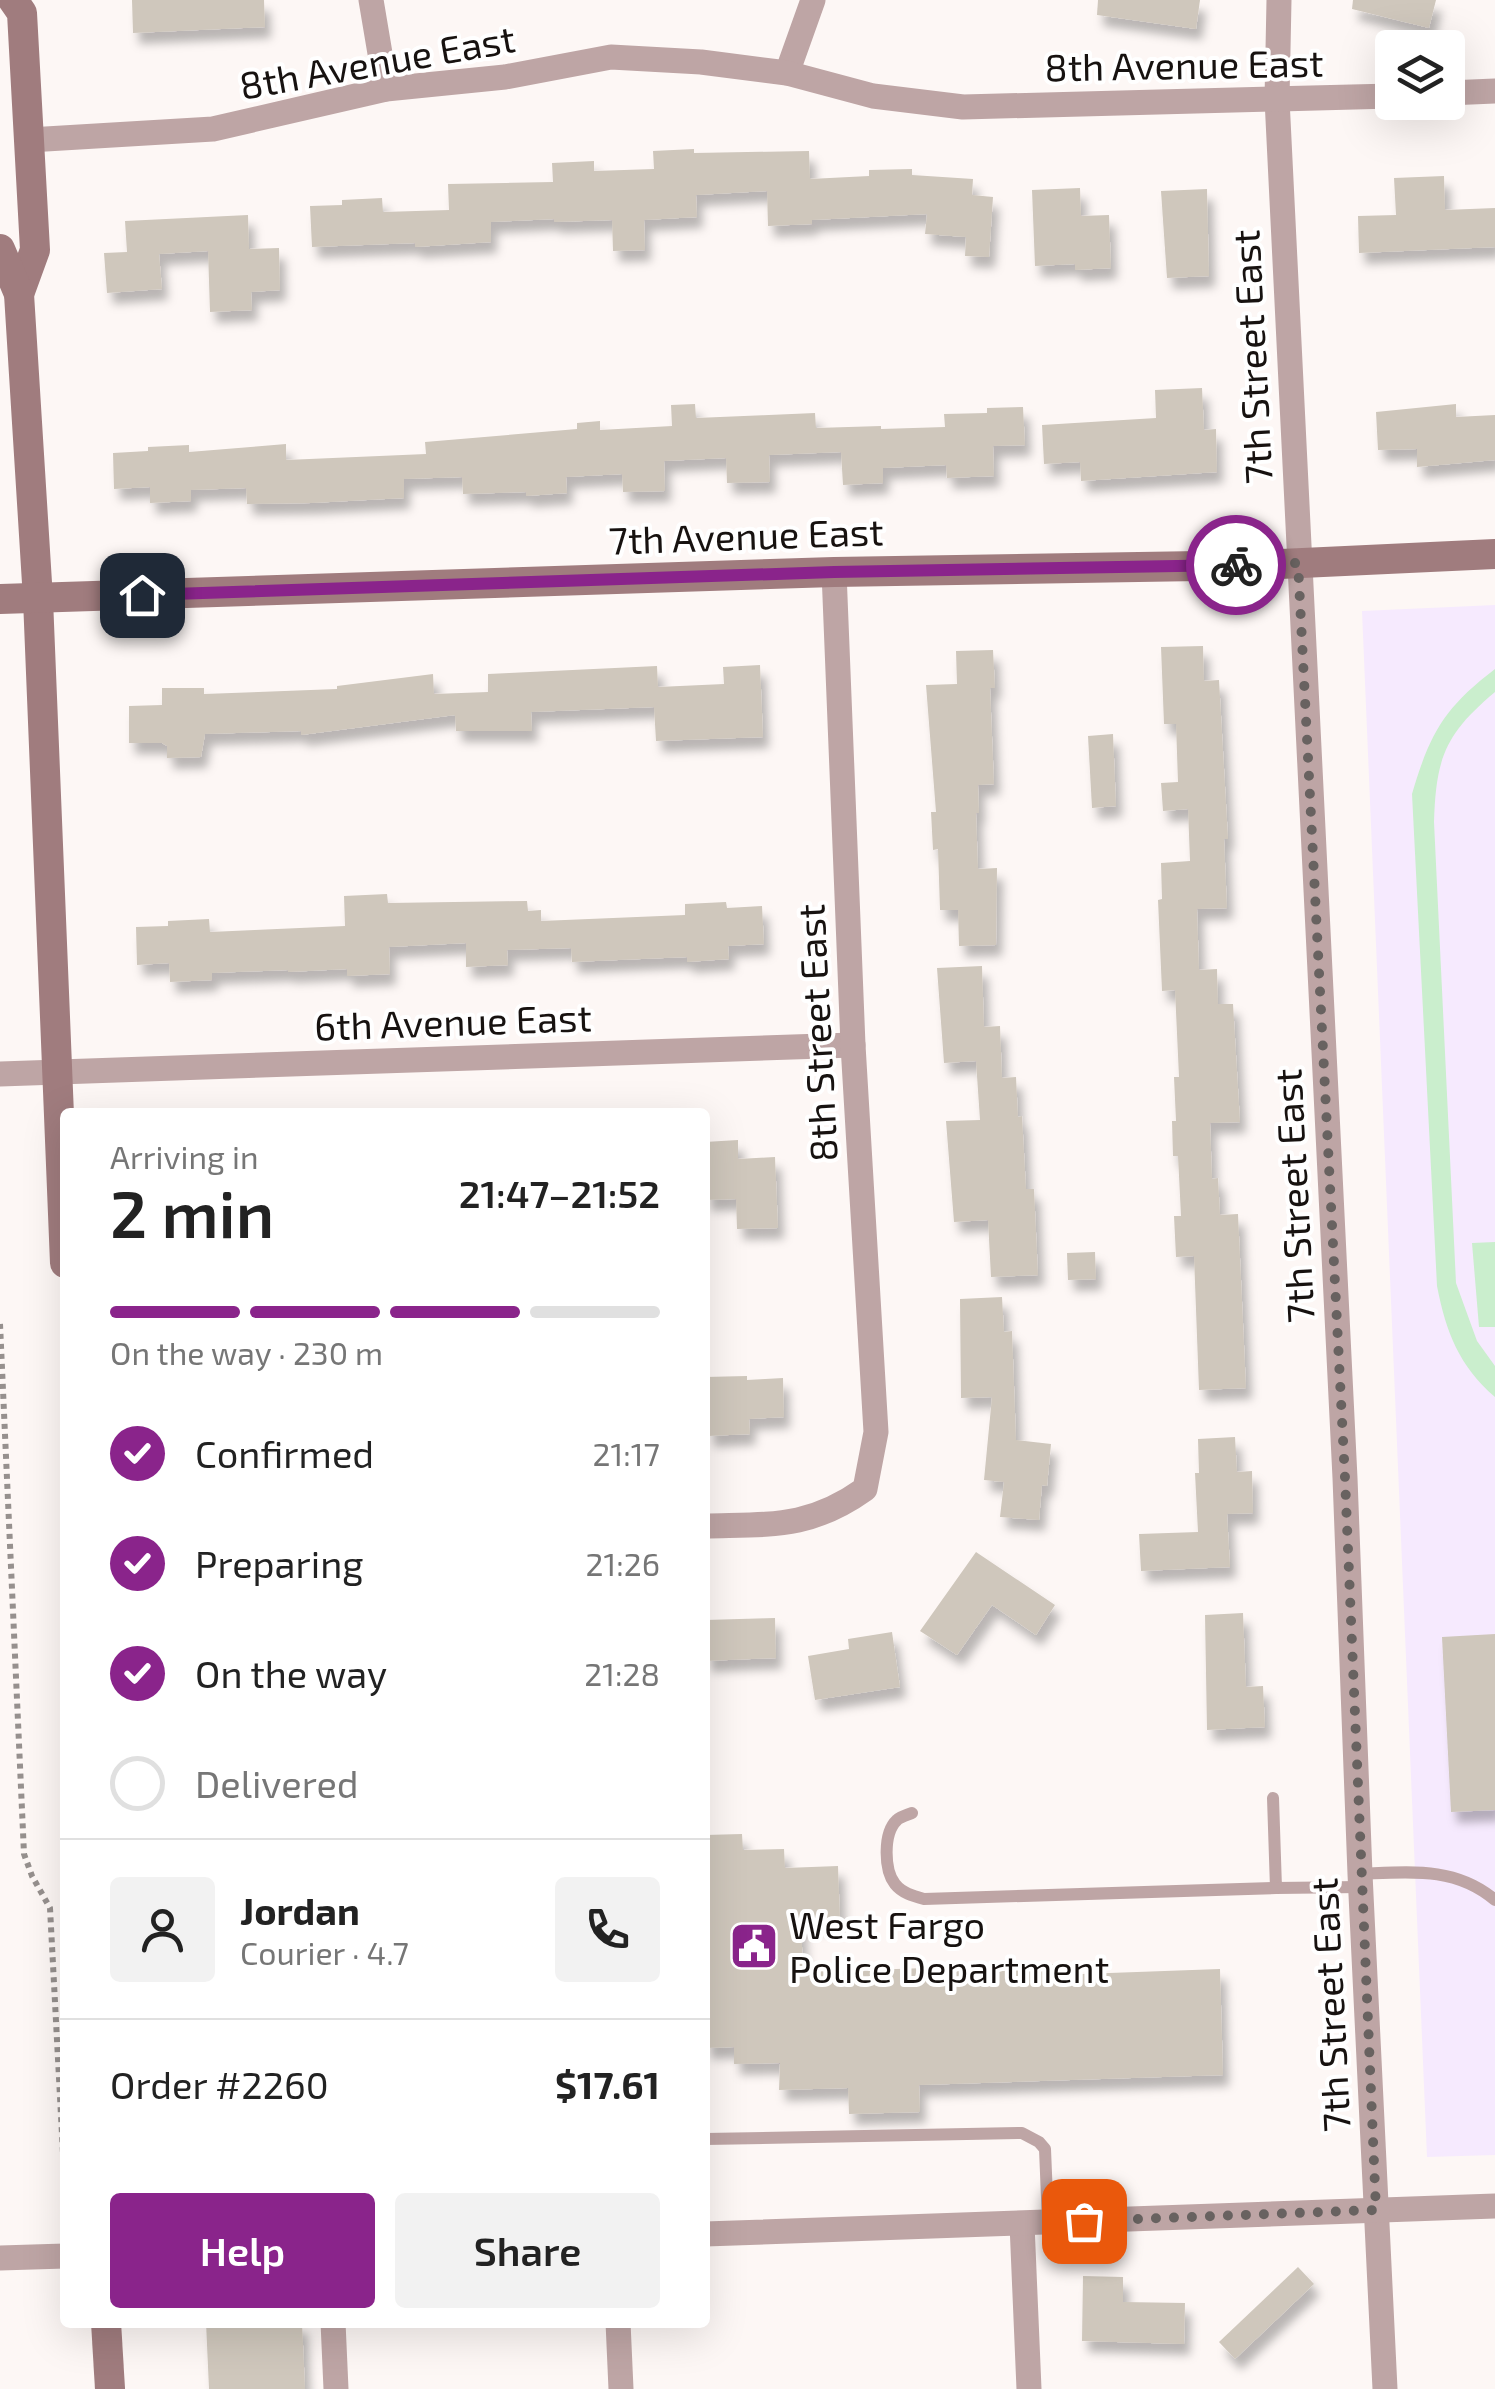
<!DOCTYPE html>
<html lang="en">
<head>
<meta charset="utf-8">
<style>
  :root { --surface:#fff; --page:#f2f2f2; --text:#222; --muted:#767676; --line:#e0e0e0; --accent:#8a248b }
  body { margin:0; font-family:"Exo 2",sans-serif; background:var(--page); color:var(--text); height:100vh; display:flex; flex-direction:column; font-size:38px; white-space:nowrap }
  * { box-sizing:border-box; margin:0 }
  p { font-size:32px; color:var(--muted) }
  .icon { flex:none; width:55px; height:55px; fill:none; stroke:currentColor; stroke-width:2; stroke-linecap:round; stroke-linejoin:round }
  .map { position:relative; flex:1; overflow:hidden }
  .drawer { position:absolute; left:60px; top:1108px; width:650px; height:1220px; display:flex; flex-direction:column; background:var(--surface); border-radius:10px; box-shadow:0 10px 40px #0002 }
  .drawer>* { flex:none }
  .fabs { position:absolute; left:1375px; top:30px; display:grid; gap:20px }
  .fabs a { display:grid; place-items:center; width:90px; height:90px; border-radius:10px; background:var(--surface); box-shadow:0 10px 40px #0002; font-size:50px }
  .pin { position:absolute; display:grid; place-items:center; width:85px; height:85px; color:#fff; margin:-42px; border-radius:20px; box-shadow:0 5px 15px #0006 }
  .courier { position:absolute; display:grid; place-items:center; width:100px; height:100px; margin:-50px; border:8px solid #8a248b; border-radius:50%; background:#fff; color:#222; box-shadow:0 2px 12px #0007 }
  .headline em { font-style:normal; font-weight:600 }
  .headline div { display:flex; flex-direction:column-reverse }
  .headline { display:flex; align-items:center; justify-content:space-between; height:170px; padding:0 50px }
  h1 { font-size:65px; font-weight:600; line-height:75px }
  .bar { display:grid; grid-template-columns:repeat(4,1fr); gap:15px 10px; align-content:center; height:120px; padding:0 50px }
  .bar i { height:12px; border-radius:8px; background:var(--line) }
  .bar .selected { background:var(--accent) }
  .bar p { grid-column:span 4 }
  .line { display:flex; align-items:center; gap:25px; padding:0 50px; border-top:2px solid var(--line) }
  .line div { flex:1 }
  .round { display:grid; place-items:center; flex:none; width:105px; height:105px; border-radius:10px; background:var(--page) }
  ol { padding:0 50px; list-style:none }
  li { display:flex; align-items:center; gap:30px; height:110px }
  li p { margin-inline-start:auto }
  li .icon { padding:10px; border-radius:50%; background:var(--accent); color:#fff; stroke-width:4 }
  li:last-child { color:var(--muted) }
  li i { width:55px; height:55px; border:5px solid var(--line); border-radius:50% }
  .primary-button { display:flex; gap:20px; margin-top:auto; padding:20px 50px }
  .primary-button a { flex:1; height:115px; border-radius:10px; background:var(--accent); color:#fff; font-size:40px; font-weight:600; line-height:115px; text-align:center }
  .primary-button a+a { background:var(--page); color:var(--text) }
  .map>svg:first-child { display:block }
  .education { fill:#f6eafe }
  .green { fill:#caeecd }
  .building { fill:#cfc7bc; filter:url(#shadow) }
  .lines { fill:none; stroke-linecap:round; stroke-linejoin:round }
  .path { stroke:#96908e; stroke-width:6; stroke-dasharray:5 5; stroke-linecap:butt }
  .lane { stroke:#bea5a5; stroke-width:12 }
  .street { stroke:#bea5a5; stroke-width:25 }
  .secondary { stroke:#a07c7e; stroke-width:30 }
  .done { stroke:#686260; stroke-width:10; stroke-dasharray:0 18 }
  .route { stroke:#8a248b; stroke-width:12 }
  .labels { text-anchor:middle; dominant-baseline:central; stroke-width:8; stroke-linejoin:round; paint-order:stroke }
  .street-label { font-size:38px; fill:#171210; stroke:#fff }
  .poi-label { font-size:38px; fill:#171210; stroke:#fff; text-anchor:start }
</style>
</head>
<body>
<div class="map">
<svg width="1495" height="2389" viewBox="0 0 1495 2389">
  <defs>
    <filter id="shadow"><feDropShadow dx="6" dy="11" stdDeviation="5" flood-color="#0004"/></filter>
  </defs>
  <rect width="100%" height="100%" fill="#fdf7f5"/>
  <polygon class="education" points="1495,605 1495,2155 1427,2157 1362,611"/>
  <g class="green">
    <path d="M1495,669v23c-50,42 -59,66 -61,130l22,461 21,58 18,25v31c-36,-31 -49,-65 -58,-111l-25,-492c18,-61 32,-86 83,-125z"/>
    <polygon points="1495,1242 1495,1327 1479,1327 1472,1243"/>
  </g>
  <g class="building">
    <polygon points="132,0 264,0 265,27 133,33"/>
    <polygon points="1098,0 1200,0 1196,29 1097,15"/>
    <polygon points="1353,0 1436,0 1429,28 1352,9"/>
    <polygon points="694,149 694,153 809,151 810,179 869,176 869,170 912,169 912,175 973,179 972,195 993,197 989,257 965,256 966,237 925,234 927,214 812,220 812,224 768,226 767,191 696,195 697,217 644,220 645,250 613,251 612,220 554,222 554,219 491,222 491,242 415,247 415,243 312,247 310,206 342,205 342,200 382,198 383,212 449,210 448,184 553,182 552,163 594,161 594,171 654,169 653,151"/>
    <polygon points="1444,176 1445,210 1495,208 1495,247 1359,253 1358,216 1396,215 1394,178"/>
    <polygon points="1080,188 1081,216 1109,215 1111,268 1075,270 1075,264 1035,266 1032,190"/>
    <polygon points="1207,189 1209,276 1167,278 1161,191"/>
    <polygon points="248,215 249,249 279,248 280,290 251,292 252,310 210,312 208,251 159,254 162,289 107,293 104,253 127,252 125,221"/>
    <polygon points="1202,388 1204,430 1216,429 1217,472 1081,481 1080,462 1044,464 1042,425 1156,418 1155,390"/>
    <polygon points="695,404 696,418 815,413 816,428 881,426 881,429 945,427 944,414 987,413 987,408 1023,407 1025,445 993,446 994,476 947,478 946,465 883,468 883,483 843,485 841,452 769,455 770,482 727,483 726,458 664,461 665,491 623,492 622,474 566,477 567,493 526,496 526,492 463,494 462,477 404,479 404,498 311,503 247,504 246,488 191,490 191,501 150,503 150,487 114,489 113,453 148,451 148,447 189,445 189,452 286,444 286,460 426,454 425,442 577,429 577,423 600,421 600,430 672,426 671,405"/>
    <polygon points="1456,404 1456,417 1495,415 1495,460 1417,467 1417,449 1378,450 1376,412"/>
    <polygon points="1203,646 1204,681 1219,680 1228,839 1224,839 1227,908 1197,909 1199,970 1217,969 1218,1004 1233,1004 1240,1122 1210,1123 1212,1179 1218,1178 1220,1215 1238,1214 1246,1388 1199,1390 1194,1256 1176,1257 1174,1216 1181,1216 1178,1156 1173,1156 1172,1121 1176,1121 1174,1077 1179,1077 1175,990 1162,991 1158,900 1162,899 1161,863 1190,861 1188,809 1163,811 1161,783 1178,782 1176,724 1164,724 1161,647"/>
    <polygon points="993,650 995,688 990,688 994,784 978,785 979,813 976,813 978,869 997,868 996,945 959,946 958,910 940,910 938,849 933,850 931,812 936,812 926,685 957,684 956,651"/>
    <polygon points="760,665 763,737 656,741 654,707 531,712 532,731 456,731 455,715 301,735 301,731 205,734 201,757 167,758 167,746 162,743 129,743 129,706 162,705 162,688 204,688 204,694 337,689 337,686 433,674 434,694 488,692 488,674 657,666 658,687 724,684 723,667"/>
    <polygon points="1113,734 1116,806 1092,808 1088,736"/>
    <polygon points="387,894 388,903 527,901 528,911 541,910 541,921 685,915 685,904 726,902 727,908 762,906 764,944 728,946 729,959 687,962 687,957 572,962 571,948 507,950 508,965 466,967 466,943 389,947 390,974 347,976 347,969 288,972 288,970 212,973 212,980 170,982 169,963 137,965 136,927 168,926 168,921 209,919 210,932 345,926 344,896"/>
    <polygon points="982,966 984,1027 1000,1026 1002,1078 1016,1077 1018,1117 1022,1116 1026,1189 1034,1189 1038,1275 991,1277 988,1220 954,1222 946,1121 980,1120 976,1061 944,1063 937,968"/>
    <polygon points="738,1140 738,1159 775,1157 778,1228 737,1229 736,1199 705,1200 705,1142"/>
    <polygon points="1095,1252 1096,1279 1068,1280 1067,1253"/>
    <polygon points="1002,1297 1004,1332 1012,1331 1016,1440 1051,1444 1047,1486 1042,1485 1039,1520 1000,1517 1004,1482 984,1480 992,1397 961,1398 960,1299"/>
    <polygon points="747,1376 747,1380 783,1378 784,1417 749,1419 750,1434 708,1436 705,1377"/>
    <polygon points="1235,1437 1237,1472 1252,1471 1253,1513 1227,1514 1230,1567 1141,1571 1139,1534 1198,1532 1195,1473 1199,1473 1198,1439"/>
    <polygon points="976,1552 1055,1605 1036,1635 992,1605 957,1655 920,1631"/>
    <polygon points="1243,1613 1246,1687 1263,1686 1265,1727 1207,1730 1205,1615"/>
    <polygon points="775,1618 776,1658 705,1661 705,1620"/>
    <polygon points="892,1632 900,1687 815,1700 808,1656 849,1649 848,1639"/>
    <polygon points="1495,1634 1495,1810 1451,1812 1442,1637"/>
    <polygon points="742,1834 743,1850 784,1849 785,1868 838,1866 840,1921 801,1922 803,1972 1053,1964 1054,1975 1220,1969 1223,2075 919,2085 920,2112 849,2114 848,2088 779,2090 780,2063 734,2064 734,2047 705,2048 705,1835"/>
    <polygon points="1298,2267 1314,2284 1235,2359 1219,2342"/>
    <polygon points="1083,2276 1123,2277 1123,2302 1185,2303 1184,2344 1082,2341"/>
    <polygon points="206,2322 302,2322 305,2389 209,2389"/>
  </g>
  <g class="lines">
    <polyline class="path" points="0,1324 24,1854 32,1876 50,1908 65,2191"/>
    <g class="lane">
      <polyline points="1273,1798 1276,1888 1360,1887"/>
      <path d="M912,1813c-3,1 -13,5 -15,7 -14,13 -13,50 -2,64 7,9 18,12 29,15l352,-11"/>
      <path d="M1360,1874c49,-2 95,-8 135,26"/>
      <polyline points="705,2139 1022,2133 1039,2142 1045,2149 1048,2222"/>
    </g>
    <g class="street">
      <polyline points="371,0 386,89"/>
      <polyline points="1279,0 1277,99 1345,1478 1360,1874 1385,2389"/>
      <polyline points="787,73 813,0"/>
      <polyline points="1448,93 1495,91"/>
      <polyline points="29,140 213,129 386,89 505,77 611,57 701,62 787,73 873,96 963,107 1392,96"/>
      <polyline points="0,1074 853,1045"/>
      <path d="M705,1526c66,-2 104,3 160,-37l11,-57 -23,-387 -19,-473"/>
      <polyline points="1022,2224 1029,2389"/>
      <polyline points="705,2234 1495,2206"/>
      <polyline points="0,2258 65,2256"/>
      <polyline points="333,2322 336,2389"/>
      <polyline points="618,2322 621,2389"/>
    </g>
    <g class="secondary">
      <polyline points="13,0 22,13 35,250 19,294"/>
      <polyline points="0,249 19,294 38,599 65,1263"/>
      <polyline points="0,599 834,572 1261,565 1495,554"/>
      <polyline points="106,2322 110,2389"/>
    </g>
  </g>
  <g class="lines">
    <polyline class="done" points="1084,2221 1376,2210 1345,1478 1298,563 1236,565"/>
    <polyline class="route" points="142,595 834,572 1236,565"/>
  </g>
  <defs>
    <g id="civic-square" transform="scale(2.5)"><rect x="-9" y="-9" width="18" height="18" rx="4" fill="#8a248b" stroke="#fff"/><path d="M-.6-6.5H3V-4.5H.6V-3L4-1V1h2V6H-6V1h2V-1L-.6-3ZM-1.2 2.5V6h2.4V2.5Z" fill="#fff"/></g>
  </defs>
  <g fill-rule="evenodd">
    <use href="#civic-square" x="754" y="1946"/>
  </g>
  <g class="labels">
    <g class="street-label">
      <text transform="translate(377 61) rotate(-10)">8th Avenue East</text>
      <text transform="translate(1184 64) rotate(-1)">8th Avenue East</text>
      <text transform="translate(1251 357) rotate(-93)">7th Street East</text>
      <text transform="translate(746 535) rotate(-2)">7th Avenue East</text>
      <text transform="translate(453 1021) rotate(-2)">6th Avenue East</text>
      <text transform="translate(816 1033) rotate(-93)">8th Street East</text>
      <text transform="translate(1293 1196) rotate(-93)">7th Street East</text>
      <text transform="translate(1329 2005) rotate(-93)">7th Street East</text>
    </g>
    <g class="poi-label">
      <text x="789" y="1924">West Fargo<tspan x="789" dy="44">Police Department</tspan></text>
    </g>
  </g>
</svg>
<div class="fabs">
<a><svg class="icon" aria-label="layers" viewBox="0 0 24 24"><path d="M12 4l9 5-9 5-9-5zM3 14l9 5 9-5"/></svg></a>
</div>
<div class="pin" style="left:1084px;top:2221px;background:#ea580c"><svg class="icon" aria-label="bag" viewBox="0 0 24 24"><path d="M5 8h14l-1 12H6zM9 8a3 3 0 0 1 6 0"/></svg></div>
<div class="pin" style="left:142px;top:595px;background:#1f2937"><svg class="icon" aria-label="home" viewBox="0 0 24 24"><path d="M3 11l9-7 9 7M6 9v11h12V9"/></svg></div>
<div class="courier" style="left:1236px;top:565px"><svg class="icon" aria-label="bike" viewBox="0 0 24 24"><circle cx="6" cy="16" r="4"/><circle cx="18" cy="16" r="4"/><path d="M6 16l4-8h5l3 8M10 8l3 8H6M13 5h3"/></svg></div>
<section class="drawer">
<div class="headline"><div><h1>2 min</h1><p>Arriving in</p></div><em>21:47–21:52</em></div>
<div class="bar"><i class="selected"></i><i class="selected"></i><i class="selected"></i><i></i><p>On the way · 230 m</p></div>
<ol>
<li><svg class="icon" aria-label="check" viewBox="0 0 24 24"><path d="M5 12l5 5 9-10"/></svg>Confirmed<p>21:17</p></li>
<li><svg class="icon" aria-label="check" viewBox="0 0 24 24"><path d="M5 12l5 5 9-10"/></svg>Preparing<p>21:26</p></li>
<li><svg class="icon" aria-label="check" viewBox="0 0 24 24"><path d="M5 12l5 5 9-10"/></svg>On the way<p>21:28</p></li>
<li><i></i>Delivered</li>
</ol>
<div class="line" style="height:180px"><a class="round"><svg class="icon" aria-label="person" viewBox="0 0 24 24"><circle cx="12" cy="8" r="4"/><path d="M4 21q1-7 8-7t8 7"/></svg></a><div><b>Jordan</b><p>Courier · 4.7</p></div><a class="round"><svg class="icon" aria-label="phone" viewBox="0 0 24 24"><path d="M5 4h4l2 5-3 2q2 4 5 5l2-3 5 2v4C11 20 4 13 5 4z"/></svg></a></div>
<div class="line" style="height:130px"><div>Order #2260</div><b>$17.61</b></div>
<div class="primary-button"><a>Help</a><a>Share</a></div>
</section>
</div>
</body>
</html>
